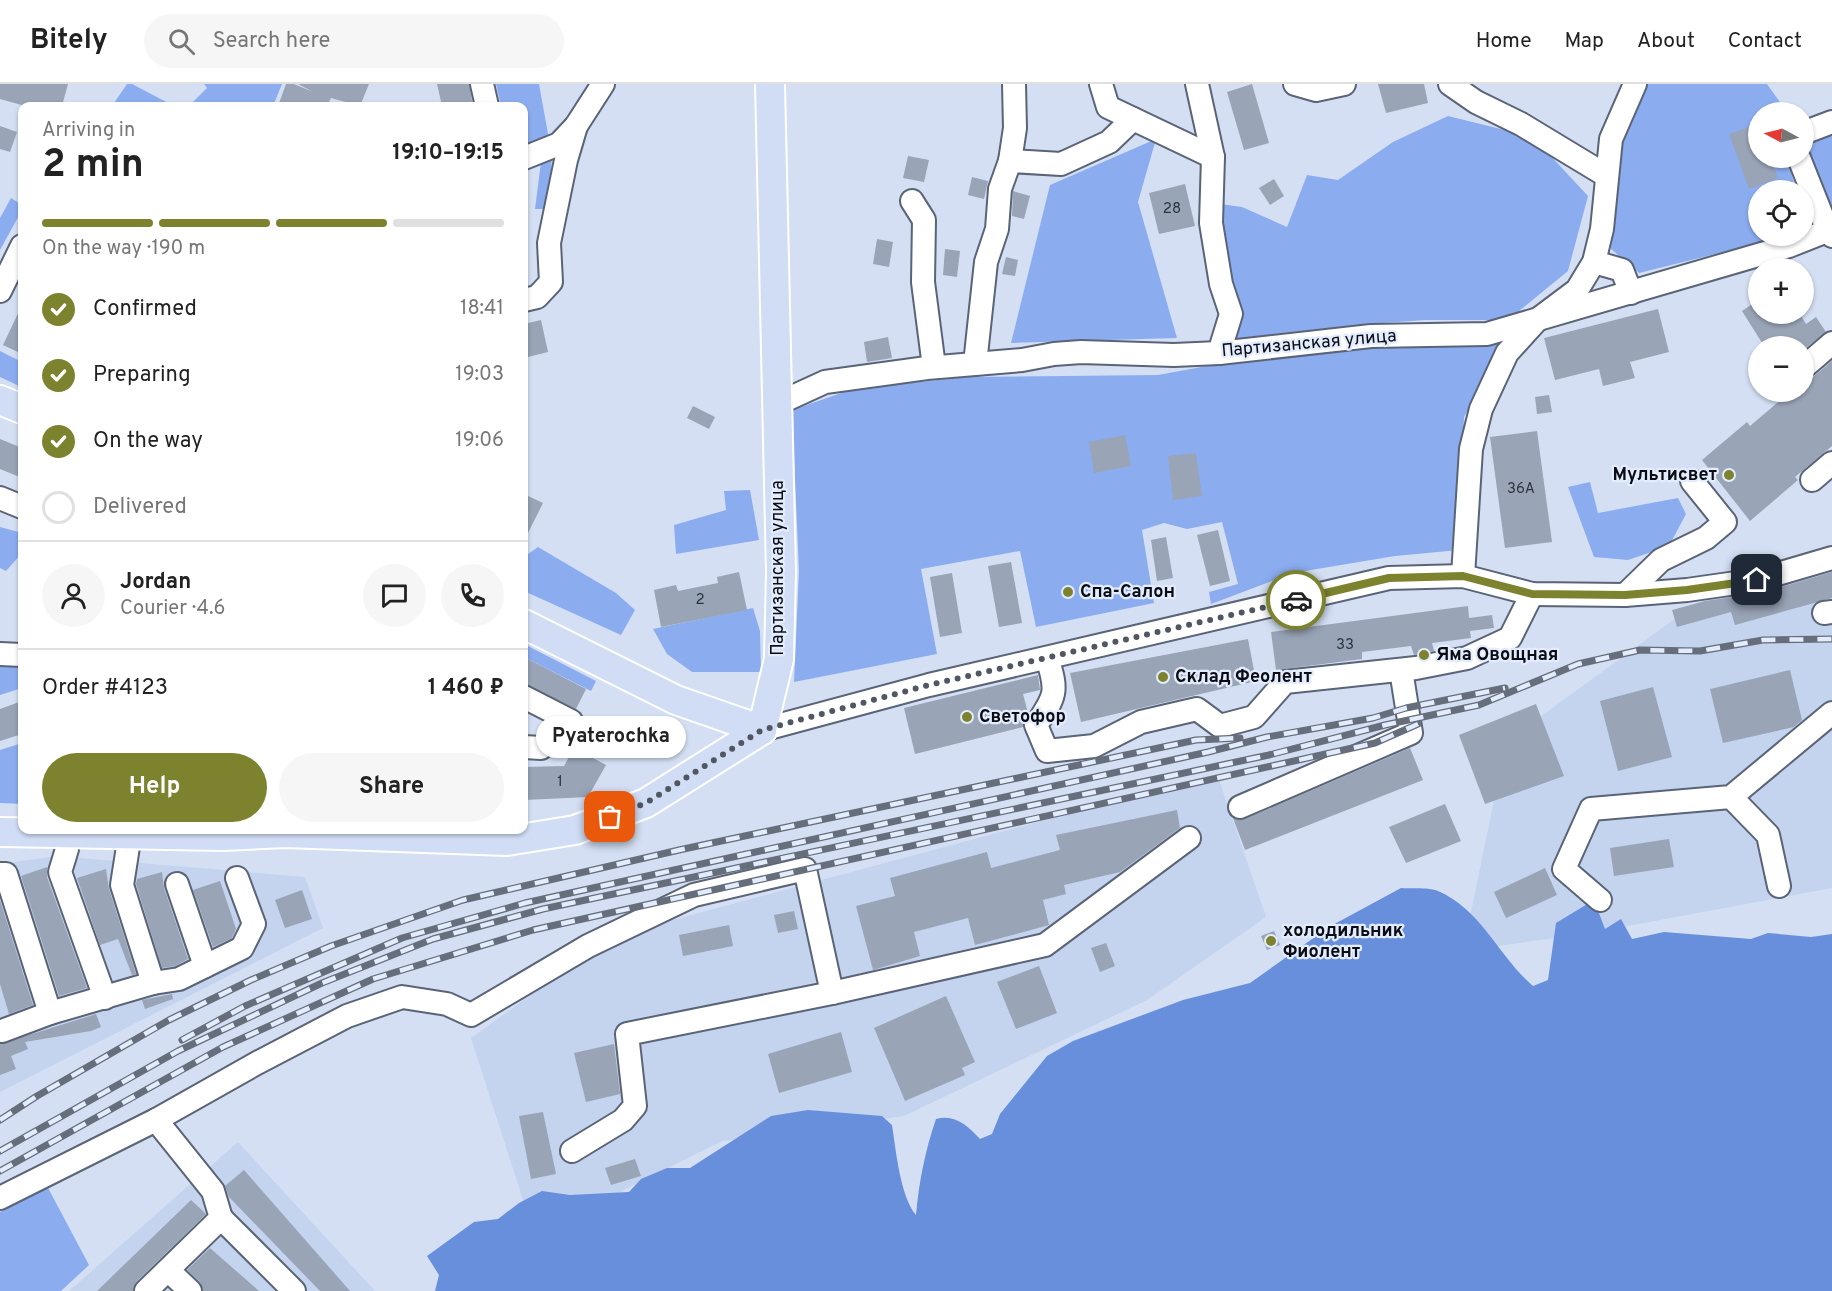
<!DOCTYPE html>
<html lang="en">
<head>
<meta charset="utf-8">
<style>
  :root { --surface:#fff; --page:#f6f6f6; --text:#222; --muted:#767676; --line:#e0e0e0; --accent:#7c822d }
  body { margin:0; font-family:Overpass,sans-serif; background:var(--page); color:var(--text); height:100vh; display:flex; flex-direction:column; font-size:22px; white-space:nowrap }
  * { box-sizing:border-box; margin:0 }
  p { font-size:20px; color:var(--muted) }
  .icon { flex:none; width:33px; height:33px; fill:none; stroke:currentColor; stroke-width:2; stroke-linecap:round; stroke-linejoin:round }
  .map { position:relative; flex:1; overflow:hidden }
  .sheet { position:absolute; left:18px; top:18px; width:510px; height:732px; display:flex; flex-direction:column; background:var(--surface); border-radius:12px; box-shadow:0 2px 4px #0004 }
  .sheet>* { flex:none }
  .needle { width:39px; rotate:277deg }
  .fabs { position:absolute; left:1748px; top:18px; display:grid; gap:12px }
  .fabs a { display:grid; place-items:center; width:66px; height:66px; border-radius:50%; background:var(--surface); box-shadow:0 2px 4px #0004; font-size:30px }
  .pin { position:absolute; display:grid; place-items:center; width:51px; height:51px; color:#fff; margin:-26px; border-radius:12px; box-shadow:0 3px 9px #0006 }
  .courier { position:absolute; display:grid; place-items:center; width:60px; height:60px; margin:-30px; border:4px solid #7c822d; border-radius:50%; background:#fff; color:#222; box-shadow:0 2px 8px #0007 }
  .bubble { position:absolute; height:42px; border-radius:21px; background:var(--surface); box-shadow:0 2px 4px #0004; font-size:20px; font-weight:700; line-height:42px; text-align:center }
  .overview em { font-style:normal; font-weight:700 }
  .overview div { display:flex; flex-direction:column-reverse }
  .overview { display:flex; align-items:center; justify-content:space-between; height:102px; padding:0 24px }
  h1 { font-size:39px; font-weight:700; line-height:45px }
  .bar { display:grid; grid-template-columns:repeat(4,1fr); gap:9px 6px; align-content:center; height:72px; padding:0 24px }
  .bar i { height:8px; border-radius:4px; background:var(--line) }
  .bar .selected { background:var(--accent) }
  .bar p { grid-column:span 4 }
  .line { display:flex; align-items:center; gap:15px; padding:0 24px; border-top:2px solid var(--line) }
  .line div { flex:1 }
  .round { display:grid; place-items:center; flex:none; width:63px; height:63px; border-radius:32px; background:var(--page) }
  ol { padding:0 24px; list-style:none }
  li { display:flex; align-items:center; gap:18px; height:66px }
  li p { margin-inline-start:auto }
  li .icon { padding:6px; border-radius:50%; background:var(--accent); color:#fff; stroke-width:4 }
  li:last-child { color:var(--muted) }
  li i { width:33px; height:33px; border:3px solid var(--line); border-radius:50% }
  .action { display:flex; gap:12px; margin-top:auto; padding:12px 24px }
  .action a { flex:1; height:69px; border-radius:36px; background:var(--accent); color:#fff; font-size:24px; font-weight:700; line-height:69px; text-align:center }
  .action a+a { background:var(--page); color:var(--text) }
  header { display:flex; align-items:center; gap:36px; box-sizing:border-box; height:84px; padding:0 30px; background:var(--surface); border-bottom:2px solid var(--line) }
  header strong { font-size:28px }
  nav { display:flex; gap:33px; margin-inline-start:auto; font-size:21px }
  .search { width:420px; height:54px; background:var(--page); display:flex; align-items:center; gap:15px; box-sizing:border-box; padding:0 21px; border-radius:33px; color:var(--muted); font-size:22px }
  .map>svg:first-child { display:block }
  .built { fill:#c4d3ee }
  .green { fill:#8badf0 }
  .water { fill:#688fdc }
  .building { fill:#99a4b7 }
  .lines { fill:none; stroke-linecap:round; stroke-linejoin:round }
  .minor-casing { stroke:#5a6476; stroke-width:26 }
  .major-casing { stroke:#fff; stroke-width:32 }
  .minor { stroke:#fff; stroke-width:22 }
  .major { stroke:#d1ddf5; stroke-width:28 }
  .rail-casing { stroke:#666e7b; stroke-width:7 }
  .rail { stroke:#e3ecfd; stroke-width:4.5; stroke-dasharray:14; stroke-linecap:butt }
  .done { stroke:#505662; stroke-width:6; stroke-dasharray:0 10.8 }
  .route { stroke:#7c822d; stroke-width:8 }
  .poi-dot { fill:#7c822d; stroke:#e3ecfd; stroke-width:2 }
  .labels { text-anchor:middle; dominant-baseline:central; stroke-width:4.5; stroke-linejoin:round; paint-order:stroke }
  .number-label { font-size:15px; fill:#2d333c }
  .street-label { font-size:18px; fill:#090d13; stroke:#e3ecfd }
  .poi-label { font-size:18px; font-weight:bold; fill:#090d13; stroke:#e3ecfd; text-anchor:start }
</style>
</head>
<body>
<header>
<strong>Bitely</strong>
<div class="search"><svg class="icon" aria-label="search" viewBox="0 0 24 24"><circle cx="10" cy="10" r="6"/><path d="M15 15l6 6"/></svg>Search here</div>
<nav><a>Home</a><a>Map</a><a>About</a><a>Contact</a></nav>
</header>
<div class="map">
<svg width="1832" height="1207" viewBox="0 0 1832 1207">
  <rect width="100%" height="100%" fill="#d4dff4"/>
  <g class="built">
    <polygon points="1832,481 1832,804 1590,849 1463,867 1506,658 1695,520"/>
    <polygon points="1217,690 1266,833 1147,916 904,1032 722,1057 594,1121 524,1119 471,954 613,852"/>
    <polygon points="57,772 305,793 323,844 0,1008 0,780"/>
    <polygon points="238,1058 375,1207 69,1207"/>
  </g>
  <g class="green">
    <polygon points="127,0 132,0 174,22 112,22"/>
    <polygon points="204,0 282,0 273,22 189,22 207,4"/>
    <polygon points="496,0 539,0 552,72 548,125 535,125 541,78 524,83 524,22 501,22"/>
    <polygon points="1639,0 1767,0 1787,28 1758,28 1758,74 1787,74 1796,106 1758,106 1758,152 1788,152 1639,189 1611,165 1614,81"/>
    <polygon points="1448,32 1533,53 1588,112 1568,187 1508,236 1425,236 1369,240 1233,257 1222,165 1220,120 1242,123 1287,143 1307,91 1338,96 1393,58"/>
    <polygon points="1832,50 1832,130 1804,67 1811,56"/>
    <polygon points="1156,55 1138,118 1177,254 1011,259 1050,101"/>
    <polygon points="11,114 22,121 22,126 0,166 0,134"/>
    <polygon points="1501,255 1492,282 1464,333 1459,466 1395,472 1293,489 1211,520 1209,508 1238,500 1222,438 1187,445 1164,439 1142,446 1154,519 1036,543 1020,467 921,485 937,570 794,598 799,487 792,326 853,305 968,293 1158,291 1272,270"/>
    <polygon points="0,267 22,278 22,300 19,302 0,293"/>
    <polygon points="1590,398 1598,429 1678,414 1686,430 1669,462 1628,476 1594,473 1568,403"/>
    <polygon points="750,406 759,456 676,470 674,441 726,426 724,407"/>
    <polygon points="0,443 22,449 22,469 6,487 0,484"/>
    <polygon points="538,463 616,509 635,526 621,551 524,507 524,473"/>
    <polygon points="753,524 760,547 761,588 692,588 667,570 653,545"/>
    <polygon points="524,560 596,597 591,607 524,573"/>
    <polygon points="0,576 22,576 22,604 0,611"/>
    <polygon points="22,659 22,720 0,719 0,666"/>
    <polygon points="47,1102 89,1181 61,1207 0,1207 0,1128"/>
  </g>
  <path class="water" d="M1401,804c11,1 27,-1 37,3 44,19 61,66 95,95l15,-6 8,-57 38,-23 11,29 16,-10 11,20 32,-7 87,7 17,-6 43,4 21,-3v357h-1397l4,-16 -12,-19 47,-34 24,-3 21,-16 23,-12 28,4 59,-3 12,-13 26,-11h23l81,-52 37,-6 74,6 10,9c4,25 8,71 24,90 3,-33 9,-64 20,-96 19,-5 31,6 44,20l12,-5 8,-20 47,-58 26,-15 110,-41 67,-17 79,-56z"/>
  <g class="building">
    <polygon points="0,0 68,0 62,22 25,22 0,15"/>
    <polygon points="286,0 294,0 313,8 298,0 369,0 360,22 331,14 327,22 278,22"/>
    <polygon points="437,0 469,0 473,22 442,22"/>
    <polygon points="1252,0 1269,59 1244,66 1227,8"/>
    <polygon points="1378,0 1424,0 1428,19 1386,29"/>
    <polygon points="1758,40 1758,74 1770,74 1778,94 1749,105 1729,50"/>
    <polygon points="0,42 17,48 10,68 0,65"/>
    <polygon points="908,72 929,76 924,98 903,94"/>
    <polygon points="972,93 988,97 984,115 968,111"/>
    <polygon points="1274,95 1284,112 1270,121 1259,104"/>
    <polygon points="1185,100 1195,142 1159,150 1149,109"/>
    <polygon points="1013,107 1030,112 1024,135 1012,132"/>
    <polygon points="877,155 893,158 889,183 873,180"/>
    <polygon points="945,165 960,167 957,193 943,191"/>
    <polygon points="1006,173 1018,176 1015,192 1002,190"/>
    <polygon points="1758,216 1758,230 1800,230 1806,240 1816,233 1826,248 1803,266 1803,262 1764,262 1742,227"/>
    <polygon points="22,221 22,270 3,261"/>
    <polygon points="1658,225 1669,268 1630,278 1635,294 1603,302 1599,285 1555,296 1544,254"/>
    <polygon points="541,236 548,268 524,274 524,240"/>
    <polygon points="888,253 892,274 867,278 864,258"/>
    <polygon points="1832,277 1832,362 1795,393 1798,396 1750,437 1702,376 1747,338 1750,342 1790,308 1803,308 1803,297 1812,294"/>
    <polygon points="1549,311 1552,328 1537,330 1535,313"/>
    <polygon points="693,322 715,333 709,345 687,334"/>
    <polygon points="1537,347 1552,458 1505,464 1490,353"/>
    <polygon points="1125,351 1131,382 1094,389 1089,358"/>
    <polygon points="0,355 22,364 22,394 0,385"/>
    <polygon points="1196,369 1202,412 1173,416 1168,372"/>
    <polygon points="524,410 543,419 524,457"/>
    <polygon points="1218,446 1230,497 1210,502 1197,451"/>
    <polygon points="1166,453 1173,494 1157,497 1151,456"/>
    <polygon points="1011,478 1022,539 999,543 988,482"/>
    <polygon points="739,488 747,526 661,543 654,506 676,501 678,507 718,499 717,493"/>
    <polygon points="1832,488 1832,514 1735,541 1731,528 1677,543 1672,526 1705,517 1761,509"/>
    <polygon points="952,489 962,549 940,553 930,493"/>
    <polygon points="1468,522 1469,534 1492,531 1494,544 1470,547 1471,554 1432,559 1434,567 1414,571 1411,562 1362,568 1362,575 1276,586 1271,548"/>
    <polygon points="1248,555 1256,597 1081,638 1070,589"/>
    <polygon points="524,573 586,605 576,625 524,600"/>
    <polygon points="1790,586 1802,636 1794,643 1723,659 1710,605"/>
    <polygon points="1038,591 1040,606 1023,610 1028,629 1023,643 915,670 904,624"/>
    <polygon points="1653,603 1672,673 1618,687 1600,617"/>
    <polygon points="22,617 22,650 0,657 0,625"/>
    <polygon points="1536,620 1564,692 1485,720 1459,651"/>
    <polygon points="574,664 606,681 588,713 524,716 524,683 564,682"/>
    <polygon points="1410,664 1423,696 1245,766 1233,734 1245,735"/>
    <polygon points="1445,720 1461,757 1406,779 1389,743"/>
    <polygon points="1177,726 1180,744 1120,788 1064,801 1066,810 1043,816 1049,841 975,861 968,834 914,848 920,872 873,886 856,822 895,812 890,794 987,768 991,784 1060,766 1056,751"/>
    <polygon points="1669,755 1674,783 1614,792 1610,764"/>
    <polygon points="47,783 47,793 87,904 59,912 21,792"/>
    <polygon points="1545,784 1557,811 1506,834 1494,808"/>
    <polygon points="106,785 109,805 136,890 132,891 118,855 100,861 77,794"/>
    <polygon points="162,788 164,804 188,875 175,882 162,884 136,800 137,795"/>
    <polygon points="220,797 236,845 232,854 213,863 193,806"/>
    <polygon points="302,806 312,835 285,844 275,816"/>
    <polygon points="0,816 33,921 9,930 0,900"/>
    <polygon points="794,827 798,845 778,849 774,831"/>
    <polygon points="729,841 733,862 683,872 679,851"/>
    <polygon points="1274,847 1280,861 1267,866 1261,852"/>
    <polygon points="1106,859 1115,882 1100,888 1091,864"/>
    <polygon points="1039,882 1057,929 1016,945 997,898"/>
    <polygon points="172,910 173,915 145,925 142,916"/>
    <polygon points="946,912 975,978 962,984 965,991 905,1017 874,944"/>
    <polygon points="96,930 101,943 91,947 25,958 28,965 11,972 16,985 0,991 0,960"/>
    <polygon points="841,948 852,988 779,1009 768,970"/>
    <polygon points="614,960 620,1010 586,1018 574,969"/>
    <polygon points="543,1028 556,1090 531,1095 519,1032"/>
    <polygon points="635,1075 641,1092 611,1101 605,1084"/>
    <polygon points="244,1086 350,1207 320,1207 229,1113 225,1102"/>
    <polygon points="191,1116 206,1130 137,1197 133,1207 97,1207"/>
    <polygon points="210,1164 259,1207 203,1207 200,1198 187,1186"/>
  </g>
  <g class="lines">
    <g class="minor-casing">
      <g id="minor">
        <polyline points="482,0 487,22"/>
        <polyline points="1101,0 1108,23 1213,73"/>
        <polyline points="1197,0 1213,73 1211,139 1221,200 1231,230 1219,269"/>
        <polyline points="1295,0 1316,6 1344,0"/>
        <polyline points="1450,0 1476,18 1521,40 1607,92"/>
        <polyline points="1803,49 1832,38"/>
        <polyline points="524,74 559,60 576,42 603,0"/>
        <polyline points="1799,74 1828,147 1832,152"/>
        <polyline points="1010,77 1015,44 1014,0"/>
        <polyline points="912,117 924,136 923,198 934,283"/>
        <polyline points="1594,178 1622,186 1631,209"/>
        <polyline points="0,207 22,162"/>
        <polyline points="524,216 537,213 551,198 549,159 566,76 576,42"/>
        <polyline points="975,280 986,178 997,145 1000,105 1010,77 1061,80 1109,58 1133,35"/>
        <polyline points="1803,284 1832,259"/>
        <polyline points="777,320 825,298 927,284 1022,276 1054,270 1081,268 1174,271 1219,269 1371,252 1487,250 1789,162 1832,145"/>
        <polyline points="1812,396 1832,379"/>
        <polyline points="0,414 22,423"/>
        <polyline points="1463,492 1471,365 1481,325 1507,269 1537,236 1577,206 1594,178 1602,145 1611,55 1635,0"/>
        <polyline points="1625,511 1661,476 1706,454 1725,438 1692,397"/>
        <polyline points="1824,529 1832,528"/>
        <polyline points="0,570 22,571"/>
        <path d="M1047,574c11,33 9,38 -11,67l11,26 47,-5 47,-24 56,-13 23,17 34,-9 31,-35 131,-14 51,-10 43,-20 22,-44"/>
        <polyline points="524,613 571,637"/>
        <polyline points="762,646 929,601 1389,494 1463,492 1532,510 1625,511 1687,506 1757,496 1832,474"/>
        <polyline points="524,663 541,664"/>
        <polyline points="1731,713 1768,751 1779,802"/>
        <polyline points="1240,723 1411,649 1401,586"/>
        <polyline points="68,749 67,765 60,788 105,914"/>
        <polyline points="130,750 122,801 153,899"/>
        <polyline points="0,790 6,790 50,929 2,947"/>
        <polyline points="177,800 205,882"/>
        <polyline points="1600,816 1564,785 1591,725 1731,713 1832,629"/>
        <polyline points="50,929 153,899 179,895 242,864 254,840 237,794"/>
        <polyline points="572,1067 623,1036 635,1022 627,950 832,909 1045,861 1189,754"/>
        <polyline points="0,1114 156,1036 257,979 347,932 402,913 447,920 471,931 588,862 694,811 805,785 832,909"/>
        <polyline points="221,1134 294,1207"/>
        <polyline points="168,1186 190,1207"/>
        <polyline points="146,1207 221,1134 213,1107 156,1036"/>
      </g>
    </g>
    <g class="major-casing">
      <g id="major">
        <polyline points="0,316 22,325"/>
        <polyline points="524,540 676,616 762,646"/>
        <polyline points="762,646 779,575 781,488 770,0"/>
        <polyline points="0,748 223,752 285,749 507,757 575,746 646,719 762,646"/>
      </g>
    </g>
    <use href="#minor" class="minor"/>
    <use href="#major" class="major"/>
    <g class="rail-casing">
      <g id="rail">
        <polyline points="182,956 245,922 402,854 525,819 1208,668 1267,653 1373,634 1406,624 1505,604"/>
        <polyline points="0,1036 37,1012 169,936 251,896 331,862 463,816 679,766 1196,656 1240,654"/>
        <polyline points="0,1067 178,967 322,899 433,855 543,825 1269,671 1385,641 1479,621 1578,580 1640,566 1700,567 1763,556 1832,555"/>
        <polyline points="0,1087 223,963 373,895 533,846 1375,659 1418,640"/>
      </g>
    </g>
    <use href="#rail" class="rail"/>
  </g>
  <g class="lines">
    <polyline class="done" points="610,733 646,719 762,646 929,601 1296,516"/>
    <polyline class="route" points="1296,516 1389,494 1463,492 1532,510 1625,511 1687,506 1757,496"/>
  </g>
  <g class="poi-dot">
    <circle cx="1729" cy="391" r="6"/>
    <circle cx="1068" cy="508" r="6"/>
    <circle cx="1424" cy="571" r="6"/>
    <circle cx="1163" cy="593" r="6"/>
    <circle cx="967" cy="633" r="6"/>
    <circle cx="1271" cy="857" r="6"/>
  </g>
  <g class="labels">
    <g class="number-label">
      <text x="1172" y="125">28</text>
      <text x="1521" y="405">36А</text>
      <text x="700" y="516">2</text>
      <text x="1345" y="561">33</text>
      <text x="560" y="698">1</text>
    </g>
    <g class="street-label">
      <text transform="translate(1309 260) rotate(-5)">Партизанская улица</text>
      <text transform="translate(778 484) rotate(-90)">Партизанская улица</text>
    </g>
    <g class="poi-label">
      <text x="1717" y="391" text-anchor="end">Мультисвет</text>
      <text x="1080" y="508">Спа-Салон</text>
      <text x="1436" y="571">Яма Овощная</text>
      <text x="1175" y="593">Склад Феолент</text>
      <text x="979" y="633">Светофор</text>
      <text x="1283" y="847">холодильник<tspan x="1283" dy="21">Фиолент</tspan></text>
    </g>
  </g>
</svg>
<div class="fabs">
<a><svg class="needle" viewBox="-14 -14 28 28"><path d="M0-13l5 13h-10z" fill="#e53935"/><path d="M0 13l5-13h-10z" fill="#767676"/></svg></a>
<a><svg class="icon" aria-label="locate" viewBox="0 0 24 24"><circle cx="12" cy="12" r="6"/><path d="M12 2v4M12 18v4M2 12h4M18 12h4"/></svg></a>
<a>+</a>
<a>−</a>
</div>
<div class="pin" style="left:610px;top:733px;background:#ea580c"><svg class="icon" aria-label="bag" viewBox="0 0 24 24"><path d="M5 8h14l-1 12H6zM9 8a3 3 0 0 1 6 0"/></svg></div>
<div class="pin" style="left:1757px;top:496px;background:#1f2937"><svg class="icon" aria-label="home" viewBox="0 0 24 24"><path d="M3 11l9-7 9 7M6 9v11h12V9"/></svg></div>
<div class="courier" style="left:1296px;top:516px"><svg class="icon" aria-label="car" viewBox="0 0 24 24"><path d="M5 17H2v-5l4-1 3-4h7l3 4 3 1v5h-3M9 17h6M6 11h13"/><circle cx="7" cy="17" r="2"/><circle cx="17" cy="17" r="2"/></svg></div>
<div class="bubble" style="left:536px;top:632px;width:150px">Pyaterochka</div>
<section class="sheet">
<div class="overview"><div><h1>2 min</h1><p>Arriving in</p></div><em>19:10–19:15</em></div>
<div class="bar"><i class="selected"></i><i class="selected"></i><i class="selected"></i><i></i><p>On the way · 190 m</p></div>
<ol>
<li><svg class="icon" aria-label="check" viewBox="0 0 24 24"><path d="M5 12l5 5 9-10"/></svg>Confirmed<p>18:41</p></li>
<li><svg class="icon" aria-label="check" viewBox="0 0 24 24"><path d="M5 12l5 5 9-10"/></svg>Preparing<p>19:03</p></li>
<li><svg class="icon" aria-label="check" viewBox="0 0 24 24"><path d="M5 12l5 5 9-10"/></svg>On the way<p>19:06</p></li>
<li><i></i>Delivered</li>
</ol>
<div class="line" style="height:108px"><a class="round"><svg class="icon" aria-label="person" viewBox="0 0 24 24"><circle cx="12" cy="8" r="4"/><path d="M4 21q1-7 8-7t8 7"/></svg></a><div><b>Jordan</b><p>Courier · 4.6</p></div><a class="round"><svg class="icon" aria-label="chat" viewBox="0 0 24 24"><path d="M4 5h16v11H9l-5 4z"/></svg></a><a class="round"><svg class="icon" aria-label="phone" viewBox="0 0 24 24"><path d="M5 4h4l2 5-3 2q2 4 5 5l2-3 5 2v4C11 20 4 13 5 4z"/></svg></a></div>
<div class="line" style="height:78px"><div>Order #4123</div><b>1 460 ₽</b></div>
<div class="action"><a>Help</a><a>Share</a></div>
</section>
</div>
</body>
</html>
